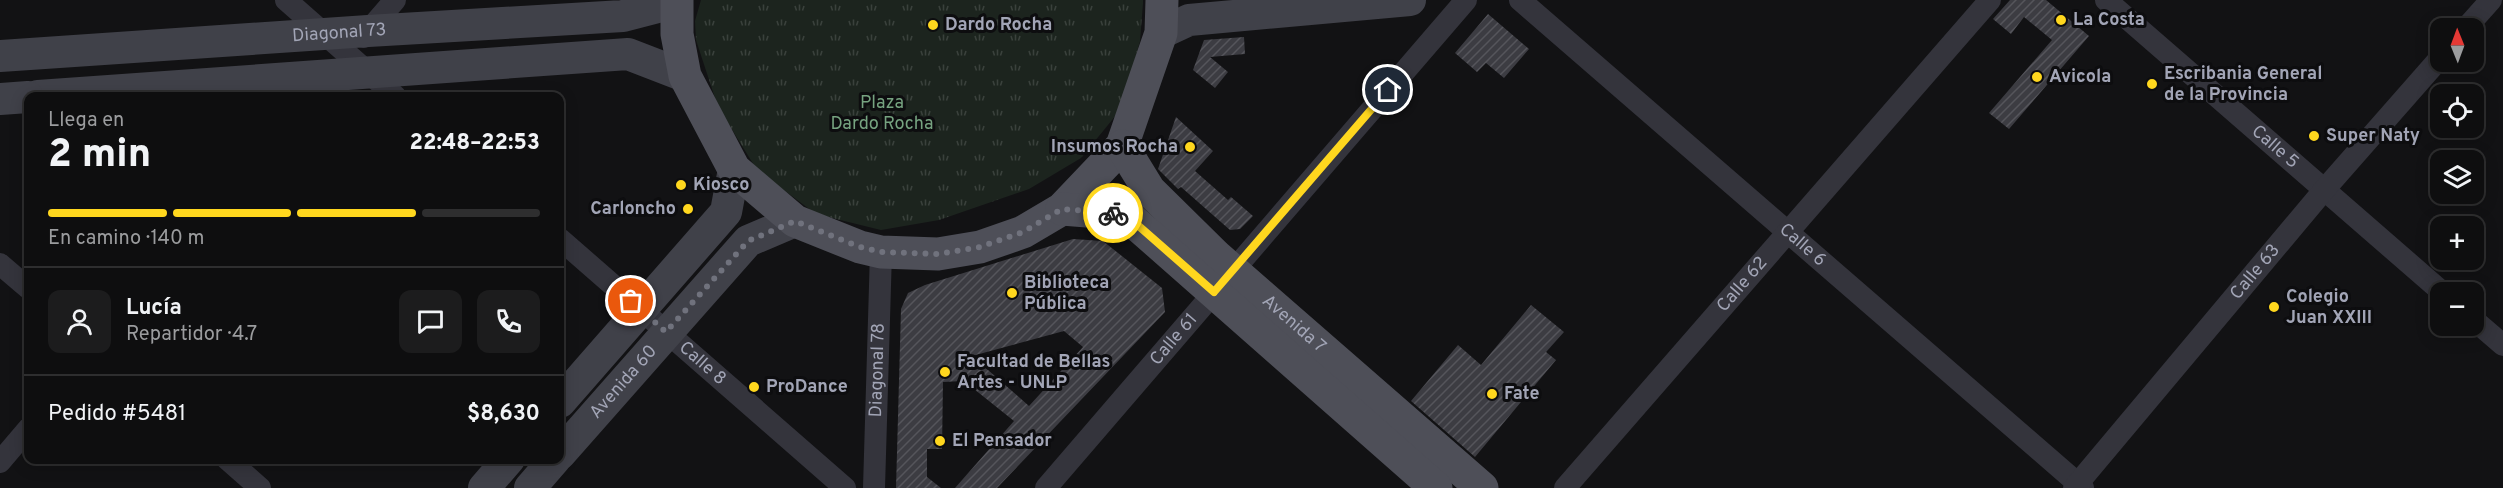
<!DOCTYPE html>
<html lang="es">
<head>
<meta charset="utf-8">
<style>
  :root { --surface:#0e0e0f; --page:#1c1c1d; --text:#f1f3f6; --muted:#9b9c9e; --line:#2e2e2f; --accent:#ffd71e }
  body { margin:0; font-family:Overpass,sans-serif; background:var(--page); color:var(--text); height:100vh; display:flex; flex-direction:column; font-size:22px; white-space:nowrap }
  * { box-sizing:border-box; margin:0 }
  p { font-size:20px; color:var(--muted) }
  .icon { flex:none; width:33px; height:33px; fill:none; stroke:currentColor; stroke-width:2; stroke-linecap:round; stroke-linejoin:round }
  .map { position:relative; flex:1; overflow:hidden }
  .details { position:absolute; left:24px; top:92px; width:540px; height:372px; display:flex; flex-direction:column; background:var(--surface); border-radius:12px; box-shadow:0 3px 15px #0003,0 0 0 2px var(--line) }
  .details>* { flex:none }
  .needle { width:39px; rotate:359deg }
  .fabs { position:absolute; left:2430px; top:18px; display:grid; gap:12px }
  .fabs a { display:grid; place-items:center; width:54px; height:54px; border-radius:12px; background:var(--surface); box-shadow:0 3px 15px #0003,0 0 0 2px var(--line); font-size:30px }
  .pin { position:absolute; display:grid; place-items:center; width:51px; height:51px; color:#fff; margin:-26px; border:3px solid #fff; border-radius:50%; box-shadow:0 2px 6px #0007 }
  .courier { position:absolute; display:grid; place-items:center; width:60px; height:60px; margin:-30px; border:4px solid #ffd71e; border-radius:50%; background:#fff; color:#222; box-shadow:0 2px 8px #0007 }
  .overview em { font-style:normal; font-weight:800 }
  .overview div { display:flex; flex-direction:column-reverse }
  .overview { display:flex; align-items:center; justify-content:space-between; height:102px; padding:0 24px }
  h1 { font-size:39px; font-weight:800; line-height:45px }
  .bar { display:grid; grid-template-columns:repeat(4,1fr); gap:9px 6px; align-content:center; height:72px; padding:0 24px }
  .bar i { height:8px; border-radius:4px; background:var(--line) }
  .bar .active { background:var(--accent) }
  .bar p { grid-column:span 4 }
  .line { display:flex; align-items:center; gap:15px; padding:0 24px; border-top:2px solid var(--line) }
  .line div { flex:1 }
  .round { display:grid; place-items:center; flex:none; width:63px; height:63px; border-radius:12px; background:var(--page) }
  .map>svg:first-child { display:block }
  .grass { fill:url(#grass-tufts) }
  .building { fill:url(#building-hatch); fill-rule:evenodd }
  .lines { fill:none; stroke-linecap:round; stroke-linejoin:round }
  .street { stroke:#34343c; stroke-width:22 }
  .secondary { stroke:#404149; stroke-width:32 }
  .primary { stroke:#4e4f58; stroke-width:33 }
  .done { stroke:#70727d; stroke-width:6; stroke-dasharray:0 10.8 }
  .route { stroke:#ffd71e; stroke-width:8 }
  .poi-dot { fill:#ffd71e; stroke:#0d0d0f; stroke-width:2 }
  .labels { text-anchor:middle; dominant-baseline:central; stroke-width:6; stroke-linejoin:round; paint-order:stroke }
  .poi-label { font-size:18px; font-weight:bold; fill:#a2a5b6; stroke:#0d0d0f; text-anchor:start }
  .street-label { font-size:18px; fill:#a2a5b6; stroke:#0d0d0f }
  .park-label { font-size:18px; fill:#76a380; stroke:#0d0d0f }
</style>
</head>
<body>
<div class="map">
<svg width="2503" height="488" viewBox="0 0 2503 488">
  <defs>
    <pattern id="grass-tufts" width="24" height="20" patternUnits="userSpaceOnUse" patternTransform="scale(1.5)"><rect width="24" height="20" fill="#1c241e"/><path d="M3 7l-1-3M5 7V3M7 7l1-3M15 17l-1-3M17 17v-4M19 17l1-3" fill="none" stroke="#3a413c"/></pattern>
    <pattern id="building-hatch" width="6" height="6" patternUnits="userSpaceOnUse" patternTransform="scale(1.5)"><rect width="6" height="6" fill="#3c3c42"/><path d="M-1 1l2-2M0 6l6-6M5 7l2-2" fill="none" stroke="#55555b"/></pattern>
  </defs>
  <rect width="100%" height="100%" fill="#121214"/>
  <polygon class="grass" points="701,0 1143,0 1143,3 1140,41 1121,109 1081,158 1029,189 939,220 881,230 816,214 757,170 718,107 696,40 695,21"/>
  <g class="building">
    <polygon points="2010,0 2046,0 2089,36 2009,129 1989,113 2052,40 2024,17 2011,34 1993,19"/>
    <polygon points="1488,14 1529,49 1504,78 1486,63 1477,72 1455,53"/>
    <polygon points="1244,37 1245,54 1210,57 1228,72 1215,88 1193,70 1204,40"/>
    <polygon points="1176,117 1213,151 1195,171 1228,200 1231,197 1253,216 1240,229 1230,230 1181,187 1178,189 1158,169"/>
    <path d="M1073,239l30,2 59,47 3,24 -168,176h-42l59,-67 -50,-40 -21,1 -1,67h-15v28l14,11h-45l5,-179 7,-16 17,-8zM1064,331l19,16 -54,59 -57,-50z"/>
    <polygon points="1531,305 1564,332 1546,352 1556,360 1475,457 1411,401 1458,345 1481,365"/>
  </g>
  <g class="lines">
    <g class="street">
      <polyline points="286,0 395,96"/>
      <path id="s1" d="M1520,0l563,488"/>
      <path id="s2" d="M2106,0l336,292"/>
      <polyline points="2466,28 2491,0"/>
      <polyline points="363,37 395,0"/>
      <polyline points="313,96 336,70"/>
      <path id="s3" d="M560,239l285,249"/>
      <polyline points="0,264 28,288"/>
      <polyline points="2474,320 2503,345"/>
      <polyline points="227,459 260,488"/>
      <polyline points="0,462 28,429"/>
      <path id="s4" d="M874,488l7,-236"/>
      <path id="s5" d="M1046,488l420,-488"/>
      <path id="s6" d="M1565,488l425,-488"/>
      <path id="s7" d="M2074,488l250,-298 116,-132"/>
    </g>
    <g class="secondary">
      <polyline points="1161,33 1189,20 1410,0"/>
      <path id="s8" d="M0,56l368,-25 255,-15 54,-14"/>
      <polyline points="38,96 628,54 685,76"/>
      <polyline points="0,99 28,97"/>
      <polyline points="560,402 726,212 734,169"/>
      <path id="s9" d="M560,454l188,-213 47,-20"/>
      <polyline points="484,488 509,459"/>
      <polyline points="530,488 555,459"/>
    </g>
    <g class="primary">
      <polyline points="677,0 677,34 685,76 734,169 795,221 860,247 881,252 938,254 980,247 1023,232 1062,209 1122,146 1161,33 1162,0"/>
      <path id="s10" d="M1122,146l27,44 67,66 266,232"/>
      <polyline points="1062,209 1125,214 1436,488"/>
    </g>
  </g>
  <g class="lines">
    <polyline class="done" points="631,301 666,332 748,241 795,221 860,247 881,252 938,254 980,247 1023,232 1062,209 1113,213"/>
    <polyline class="route" points="1113,213 1125,214 1214,292 1388,90"/>
  </g>
  <g class="poi-dot">
    <circle cx="2061" cy="20" r="6"/>
    <circle cx="933" cy="25" r="6"/>
    <circle cx="2037" cy="77" r="6"/>
    <circle cx="2152" cy="84" r="6"/>
    <circle cx="2314" cy="136" r="6"/>
    <circle cx="1190" cy="147" r="6"/>
    <circle cx="681" cy="185" r="6"/>
    <circle cx="688" cy="209" r="6"/>
    <circle cx="1012" cy="293" r="6"/>
    <circle cx="2274" cy="307" r="6"/>
    <circle cx="945" cy="372" r="6"/>
    <circle cx="754" cy="387" r="6"/>
    <circle cx="1492" cy="394" r="6"/>
    <circle cx="940" cy="441" r="6"/>
  </g>
  <g class="labels">
    <g class="poi-label">
      <text x="2073" y="20">La Costa</text>
      <text x="945" y="25">Dardo Rocha</text>
      <text x="2164" y="74">Escribania General<tspan x="2164" dy="21">de la Provincia</tspan></text>
      <text x="2049" y="77">Avicola</text>
      <text x="2326" y="136">Super Naty</text>
      <text x="1178" y="147" text-anchor="end">Insumos Rocha</text>
      <text x="693" y="185">Kiosco</text>
      <text x="676" y="209" text-anchor="end">Carloncho</text>
      <text x="1024" y="283">Biblioteca<tspan x="1024" dy="21">Pública</tspan></text>
      <text x="2286" y="297">Colegio<tspan x="2286" dy="21">Juan XXIII</tspan></text>
      <text x="957" y="362">Facultad de Bellas<tspan x="957" dy="21">Artes - UNLP</tspan></text>
      <text x="766" y="387">ProDance</text>
      <text x="1504" y="394">Fate</text>
      <text x="952" y="441">El Pensador</text>
    </g>
    <g class="street-label">
      <text stroke="none"><textPath href="#s8" startOffset="340">Diagonal 73</textPath></text>
      <text stroke="none"><textPath href="#s2" startOffset="224">Calle 5</textPath></text>
      <text stroke="none"><textPath href="#s1" startOffset="374">Calle 6</textPath></text>
      <text stroke="none"><textPath href="#s7" startOffset="282">Calle 63</textPath></text>
      <text stroke="none"><textPath href="#s6" startOffset="270">Calle 62</textPath></text>
      <text stroke="none"><textPath href="#s10" startOffset="249">Avenida 7</textPath></text>
      <text stroke="none"><textPath href="#s5" startOffset="196">Calle 61</textPath></text>
      <text stroke="none"><textPath href="#s3" startOffset="189">Calle 8</textPath></text>
      <text stroke="none"><textPath href="#s4" startOffset="118">Diagonal 78</textPath></text>
      <text stroke="none"><textPath href="#s9" startOffset="96">Avenida 60</textPath></text>
    </g>
    <g class="park-label">
      <text x="882" y="103">Plaza<tspan x="882" dy="21">Dardo Rocha</tspan></text>
    </g>
  </g>
</svg>
<div class="fabs">
<a><svg class="needle" viewBox="-14 -14 28 28"><path d="M0-13l5 13h-10z" fill="#e53935"/><path d="M0 13l5-13h-10z" fill="#9b9c9e"/></svg></a>
<a><svg class="icon" aria-label="locate" viewBox="0 0 24 24"><circle cx="12" cy="12" r="6"/><path d="M12 2v4M12 18v4M2 12h4M18 12h4"/></svg></a>
<a><svg class="icon" aria-label="layers" viewBox="0 0 24 24"><path d="M12 4l9 5-9 5-9-5zM3 14l9 5 9-5"/></svg></a>
<a>+</a>
<a>−</a>
</div>
<div class="pin" style="left:631px;top:301px;background:#ea580c"><svg class="icon" aria-label="bag" viewBox="0 0 24 24"><path d="M5 8h14l-1 12H6zM9 8a3 3 0 0 1 6 0"/></svg></div>
<div class="pin" style="left:1388px;top:90px;background:#1f2937"><svg class="icon" aria-label="home" viewBox="0 0 24 24"><path d="M3 11l9-7 9 7M6 9v11h12V9"/></svg></div>
<div class="courier" style="left:1113px;top:213px"><svg class="icon" aria-label="bike" viewBox="0 0 24 24"><circle cx="6" cy="16" r="4"/><circle cx="18" cy="16" r="4"/><path d="M6 16l4-8h5l3 8M10 8l3 8H6M13 5h3"/></svg></div>
<section class="details">
<div class="overview"><div><h1>2 min</h1><p>Llega en</p></div><em>22:48–22:53</em></div>
<div class="bar"><i class="active"></i><i class="active"></i><i class="active"></i><i></i><p>En camino · 140 m</p></div>
<div class="line" style="height:108px"><a class="round"><svg class="icon" aria-label="person" viewBox="0 0 24 24"><circle cx="12" cy="8" r="4"/><path d="M4 21q1-7 8-7t8 7"/></svg></a><div><b>Lucía</b><p>Repartidor · 4.7</p></div><a class="round"><svg class="icon" aria-label="chat" viewBox="0 0 24 24"><path d="M4 5h16v11H9l-5 4z"/></svg></a><a class="round"><svg class="icon" aria-label="phone" viewBox="0 0 24 24"><path d="M5 4h4l2 5-3 2q2 4 5 5l2-3 5 2v4C11 20 4 13 5 4z"/></svg></a></div>
<div class="line" style="height:78px"><div>Pedido #5481</div><b>$8,630</b></div>
</section>
</div>
</body>
</html>
